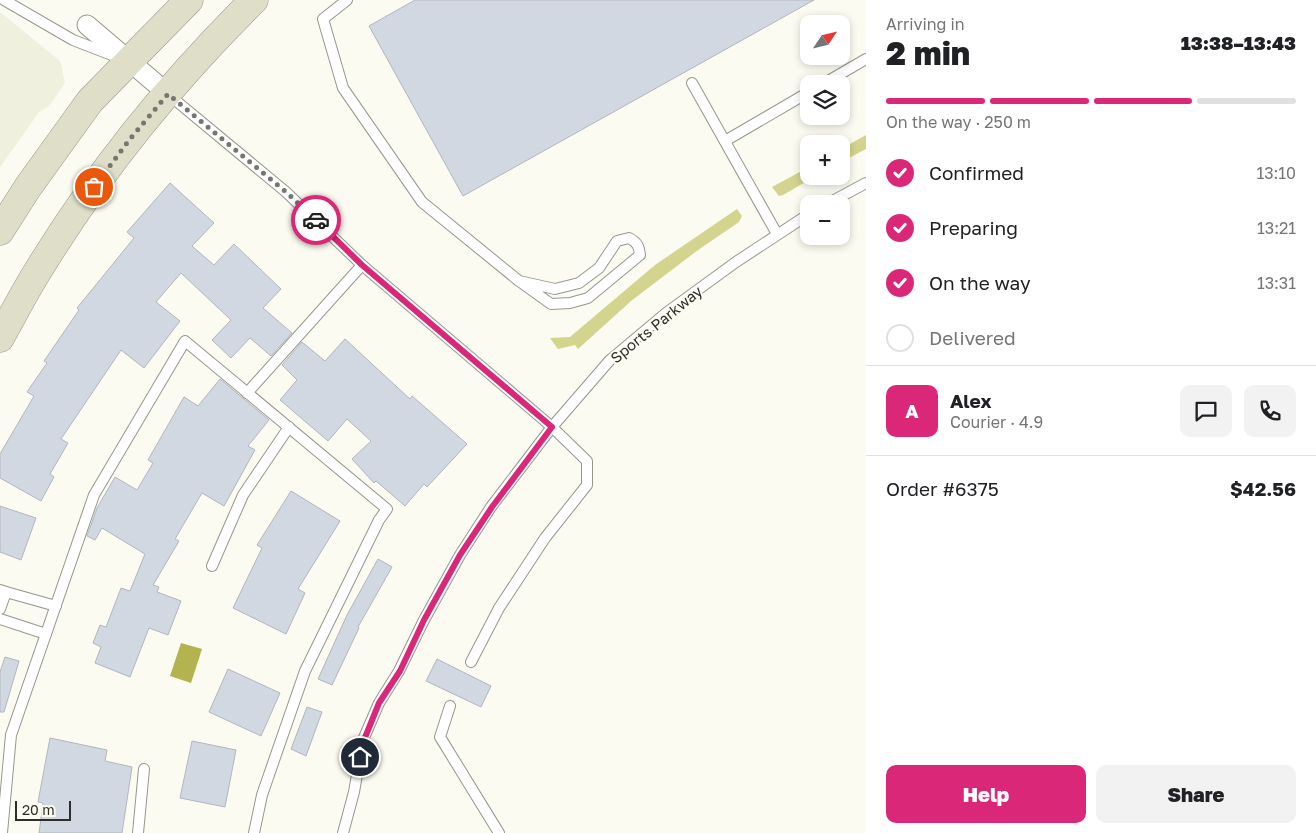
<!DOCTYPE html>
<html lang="en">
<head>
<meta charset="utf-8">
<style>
  :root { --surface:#fff; --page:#f2f2f2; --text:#202124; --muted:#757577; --line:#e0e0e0; --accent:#db2777 }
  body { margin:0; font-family:"Golos Text",sans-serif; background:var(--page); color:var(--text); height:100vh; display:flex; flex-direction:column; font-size:19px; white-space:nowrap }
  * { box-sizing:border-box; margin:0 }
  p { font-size:16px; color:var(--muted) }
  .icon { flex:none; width:28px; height:28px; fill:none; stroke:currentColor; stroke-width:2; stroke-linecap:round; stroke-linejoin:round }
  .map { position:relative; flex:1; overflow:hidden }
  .side { display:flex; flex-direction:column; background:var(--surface); width:450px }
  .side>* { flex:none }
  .needle { width:32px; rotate:55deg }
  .controls { position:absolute; left:800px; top:15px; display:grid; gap:10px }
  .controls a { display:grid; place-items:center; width:50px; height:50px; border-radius:10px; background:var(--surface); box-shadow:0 2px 8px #0003; font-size:25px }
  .scale { position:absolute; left:15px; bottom:12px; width:56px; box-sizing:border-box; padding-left:5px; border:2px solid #2e2e2a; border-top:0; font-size:14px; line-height:18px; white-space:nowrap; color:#2e2e2a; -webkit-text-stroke:4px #fbfbf1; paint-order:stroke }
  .pin { position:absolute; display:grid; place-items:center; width:42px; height:42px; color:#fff; margin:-21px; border:2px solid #fff; border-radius:50%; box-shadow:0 1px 5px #0007 }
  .courier { position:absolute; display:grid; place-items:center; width:50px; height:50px; margin:-25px; border:4px solid #db2777; border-radius:50%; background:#fff; color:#222; box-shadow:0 1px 6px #0007 }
  .headline em { font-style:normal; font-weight:800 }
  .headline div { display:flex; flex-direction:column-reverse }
  .headline { display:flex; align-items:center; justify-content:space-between; height:85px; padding:0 20px }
  h1 { font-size:32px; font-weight:800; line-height:38px }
  .bar { display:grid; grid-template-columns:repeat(4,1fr); gap:8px 5px; align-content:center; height:60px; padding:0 20px }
  .bar i { height:6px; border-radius:4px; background:var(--line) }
  .bar .selected { background:var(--accent) }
  .bar p { grid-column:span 4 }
  .line { display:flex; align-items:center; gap:12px; padding:0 20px; border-top:1px solid var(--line) }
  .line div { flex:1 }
  .round { display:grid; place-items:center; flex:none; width:52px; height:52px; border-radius:10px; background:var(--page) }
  ol { padding:0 20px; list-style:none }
  li { display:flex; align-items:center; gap:15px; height:55px }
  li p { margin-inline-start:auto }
  li .icon { padding:5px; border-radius:50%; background:var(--accent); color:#fff; stroke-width:4 }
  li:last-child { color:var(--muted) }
  li i { width:28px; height:28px; border:2px solid var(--line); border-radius:50% }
  .button { display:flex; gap:10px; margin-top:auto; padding:10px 20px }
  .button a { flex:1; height:58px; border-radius:10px; background:var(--accent); color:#fff; font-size:20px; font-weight:800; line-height:58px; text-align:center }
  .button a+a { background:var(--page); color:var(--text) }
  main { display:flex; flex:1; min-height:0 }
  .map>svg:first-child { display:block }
  .built { fill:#eff0de }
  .green { fill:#d3d48e }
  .water { fill:#b3b34f }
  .building { fill:#d2d8e1; stroke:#b1b6bf }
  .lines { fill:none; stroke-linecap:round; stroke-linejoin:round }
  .lane-casing { stroke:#96978d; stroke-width:12 }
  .street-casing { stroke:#96978d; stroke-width:21 }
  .secondary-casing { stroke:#96978d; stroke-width:29 }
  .lane { stroke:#fff; stroke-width:10 }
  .street { stroke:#fff; stroke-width:19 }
  .secondary { stroke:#dfdfc9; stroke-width:28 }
  .done { stroke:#767670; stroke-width:5; stroke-dasharray:0 9 }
  .route { stroke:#db2777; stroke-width:6 }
  .labels { text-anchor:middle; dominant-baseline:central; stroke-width:4; stroke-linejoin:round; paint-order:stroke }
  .street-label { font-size:15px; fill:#2e2e2a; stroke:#fbfbf1 }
</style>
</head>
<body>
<main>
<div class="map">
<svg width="866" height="833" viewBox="0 0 866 833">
  <rect width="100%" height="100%" fill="#fbfbf1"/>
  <polygon class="built" points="0,12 60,61 65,83 49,106 39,112 0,167"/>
  <g class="green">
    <polygon points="866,135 866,149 841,162 841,149"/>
    <polygon points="809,167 809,176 816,176 783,195 779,196 772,187"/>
    <polygon points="737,209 742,216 739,222 698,250 631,301 578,349 575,345 558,349 550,338 570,337 655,265"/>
  </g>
  <polygon class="water" points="181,643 202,649 191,683 170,676"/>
  <g class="building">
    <polygon points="415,0 814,0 463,196 369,26"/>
    <polygon points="170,183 214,223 192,246 214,265 234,244 281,289 263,308 292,333 271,356 250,338 231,358 212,340 231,320 181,273 156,302 180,321 144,368 121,350 61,439 68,443 50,474 54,477 41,501 0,478 0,454 34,396 27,392 47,363 44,361 79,310 77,308 134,238 127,232"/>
    <polygon points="345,339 410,399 412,396 467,444 427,487 424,484 405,506 376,481 374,483 352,459 371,441 347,419 328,441 280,400 297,380 282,365 302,342 325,361"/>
    <polygon points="220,379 269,420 248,446 255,450 224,506 202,493 175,539 179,541 153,585 159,587 157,592 181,601 168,635 149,628 130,677 95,663 101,647 93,643 100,625 106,627 121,588 130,591 145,554 102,528 95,540 87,536 97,508 115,477 137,490 153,463 148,460 184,397 198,406"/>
    <polygon points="291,491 340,521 298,589 305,593 286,634 233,608 262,548 257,545"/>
    <polygon points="0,506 36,518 21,560 0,552"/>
    <polygon points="378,559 392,567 358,627 359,628 332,685 318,679 347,615"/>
    <polygon points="5,657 19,661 4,712 0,712 0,672"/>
    <polygon points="437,659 491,686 481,707 426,681"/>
    <polygon points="228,669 280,693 261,736 209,712"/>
    <polygon points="307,707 322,712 306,756 291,749"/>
    <polygon points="50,738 107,750 105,761 132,767 122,833 39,833 43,803 38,802"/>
    <polygon points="192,741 236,750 225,807 180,798"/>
  </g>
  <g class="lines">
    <g class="lane-casing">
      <g id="lane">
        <polyline points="4,0 73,40 117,57"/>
        <path d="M347,0l-24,19 20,69 79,114 97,79 32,23 19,-1 18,-5 52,-43c-1,-9 -3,-13 -11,-17l-12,3 -18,27 -20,15 -24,6 -36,-8"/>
        <polyline points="692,83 777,234"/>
        <polyline points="823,84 866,59"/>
        <polyline points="169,95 286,192 362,265 552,427 587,461 587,485 545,538 499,608 471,662"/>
        <polyline points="725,141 809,92"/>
        <polyline points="827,204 866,183"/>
        <polyline points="247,393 362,265"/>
        <polyline points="212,566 243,495 289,427"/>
        <polyline points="0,590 6,592 0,609"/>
        <polyline points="6,592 56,606"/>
        <polyline points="0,619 46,634"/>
        <polyline points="450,706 440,737 499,833"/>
        <polyline points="2,833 11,735 94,495 185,341 387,509 379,520 305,671 262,795 254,833"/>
        <polyline points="138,833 144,769"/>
        <polyline points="343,833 354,792 363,740 379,703 399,671 424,620 460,555 491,507 552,427 610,360 666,313 736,262 809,214"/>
      </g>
    </g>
    <g class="street-casing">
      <polyline id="street" points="87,25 168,94"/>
    </g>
    <g class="secondary-casing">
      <g id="secondary">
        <polyline points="0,231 28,187 90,101 189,0"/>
        <path d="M0,338c13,-23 25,-47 39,-69 60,-98 134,-189 215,-269"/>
      </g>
    </g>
    <use href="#lane" class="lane"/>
    <use href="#street" class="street"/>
    <use href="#secondary" class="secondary"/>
  </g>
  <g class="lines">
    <polyline class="done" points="94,187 130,139 168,94 286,192 316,220"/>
    <polyline class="route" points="316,220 362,265 552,427 492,507 460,555 424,620 400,671 379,703 364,740 360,757"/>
  </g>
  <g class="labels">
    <g class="street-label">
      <text transform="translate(656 324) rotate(-39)">Sports Parkway</text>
    </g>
  </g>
</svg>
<div class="controls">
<a><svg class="needle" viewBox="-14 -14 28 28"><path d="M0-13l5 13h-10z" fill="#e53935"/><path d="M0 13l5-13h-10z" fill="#757577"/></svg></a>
<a><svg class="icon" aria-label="layers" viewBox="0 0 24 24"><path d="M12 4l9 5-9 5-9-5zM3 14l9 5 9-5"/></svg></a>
<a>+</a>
<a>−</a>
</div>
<div class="scale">20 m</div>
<div class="pin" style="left:94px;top:187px;background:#ea580c"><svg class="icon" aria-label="bag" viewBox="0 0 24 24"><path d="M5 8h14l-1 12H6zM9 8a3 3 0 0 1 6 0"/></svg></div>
<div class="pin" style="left:360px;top:757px;background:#1f2937"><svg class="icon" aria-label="home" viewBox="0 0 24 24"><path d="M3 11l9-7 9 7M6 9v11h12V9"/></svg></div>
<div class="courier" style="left:316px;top:220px"><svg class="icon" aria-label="car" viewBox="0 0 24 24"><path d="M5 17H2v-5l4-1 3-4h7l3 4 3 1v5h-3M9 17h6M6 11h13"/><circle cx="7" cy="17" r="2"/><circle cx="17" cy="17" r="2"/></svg></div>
</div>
<section class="side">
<div class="headline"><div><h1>2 min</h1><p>Arriving in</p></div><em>13:38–13:43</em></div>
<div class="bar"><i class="selected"></i><i class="selected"></i><i class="selected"></i><i></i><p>On the way · 250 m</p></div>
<ol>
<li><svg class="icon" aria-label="check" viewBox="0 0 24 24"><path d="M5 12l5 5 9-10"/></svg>Confirmed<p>13:10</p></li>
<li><svg class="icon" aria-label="check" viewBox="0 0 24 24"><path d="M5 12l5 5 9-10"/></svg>Preparing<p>13:21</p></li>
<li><svg class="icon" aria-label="check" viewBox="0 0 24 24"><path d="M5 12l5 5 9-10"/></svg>On the way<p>13:31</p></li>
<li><i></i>Delivered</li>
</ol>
<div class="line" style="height:90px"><b class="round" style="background:var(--accent);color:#fff">A</b><div><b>Alex</b><p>Courier · 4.9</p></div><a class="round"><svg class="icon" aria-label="chat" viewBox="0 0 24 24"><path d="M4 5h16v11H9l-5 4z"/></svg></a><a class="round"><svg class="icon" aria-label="phone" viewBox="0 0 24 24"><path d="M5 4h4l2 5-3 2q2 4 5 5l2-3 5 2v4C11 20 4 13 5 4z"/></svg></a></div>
<div class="line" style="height:65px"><div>Order #6375</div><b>$42.56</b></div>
<div class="button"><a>Help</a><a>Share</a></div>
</section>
</main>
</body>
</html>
